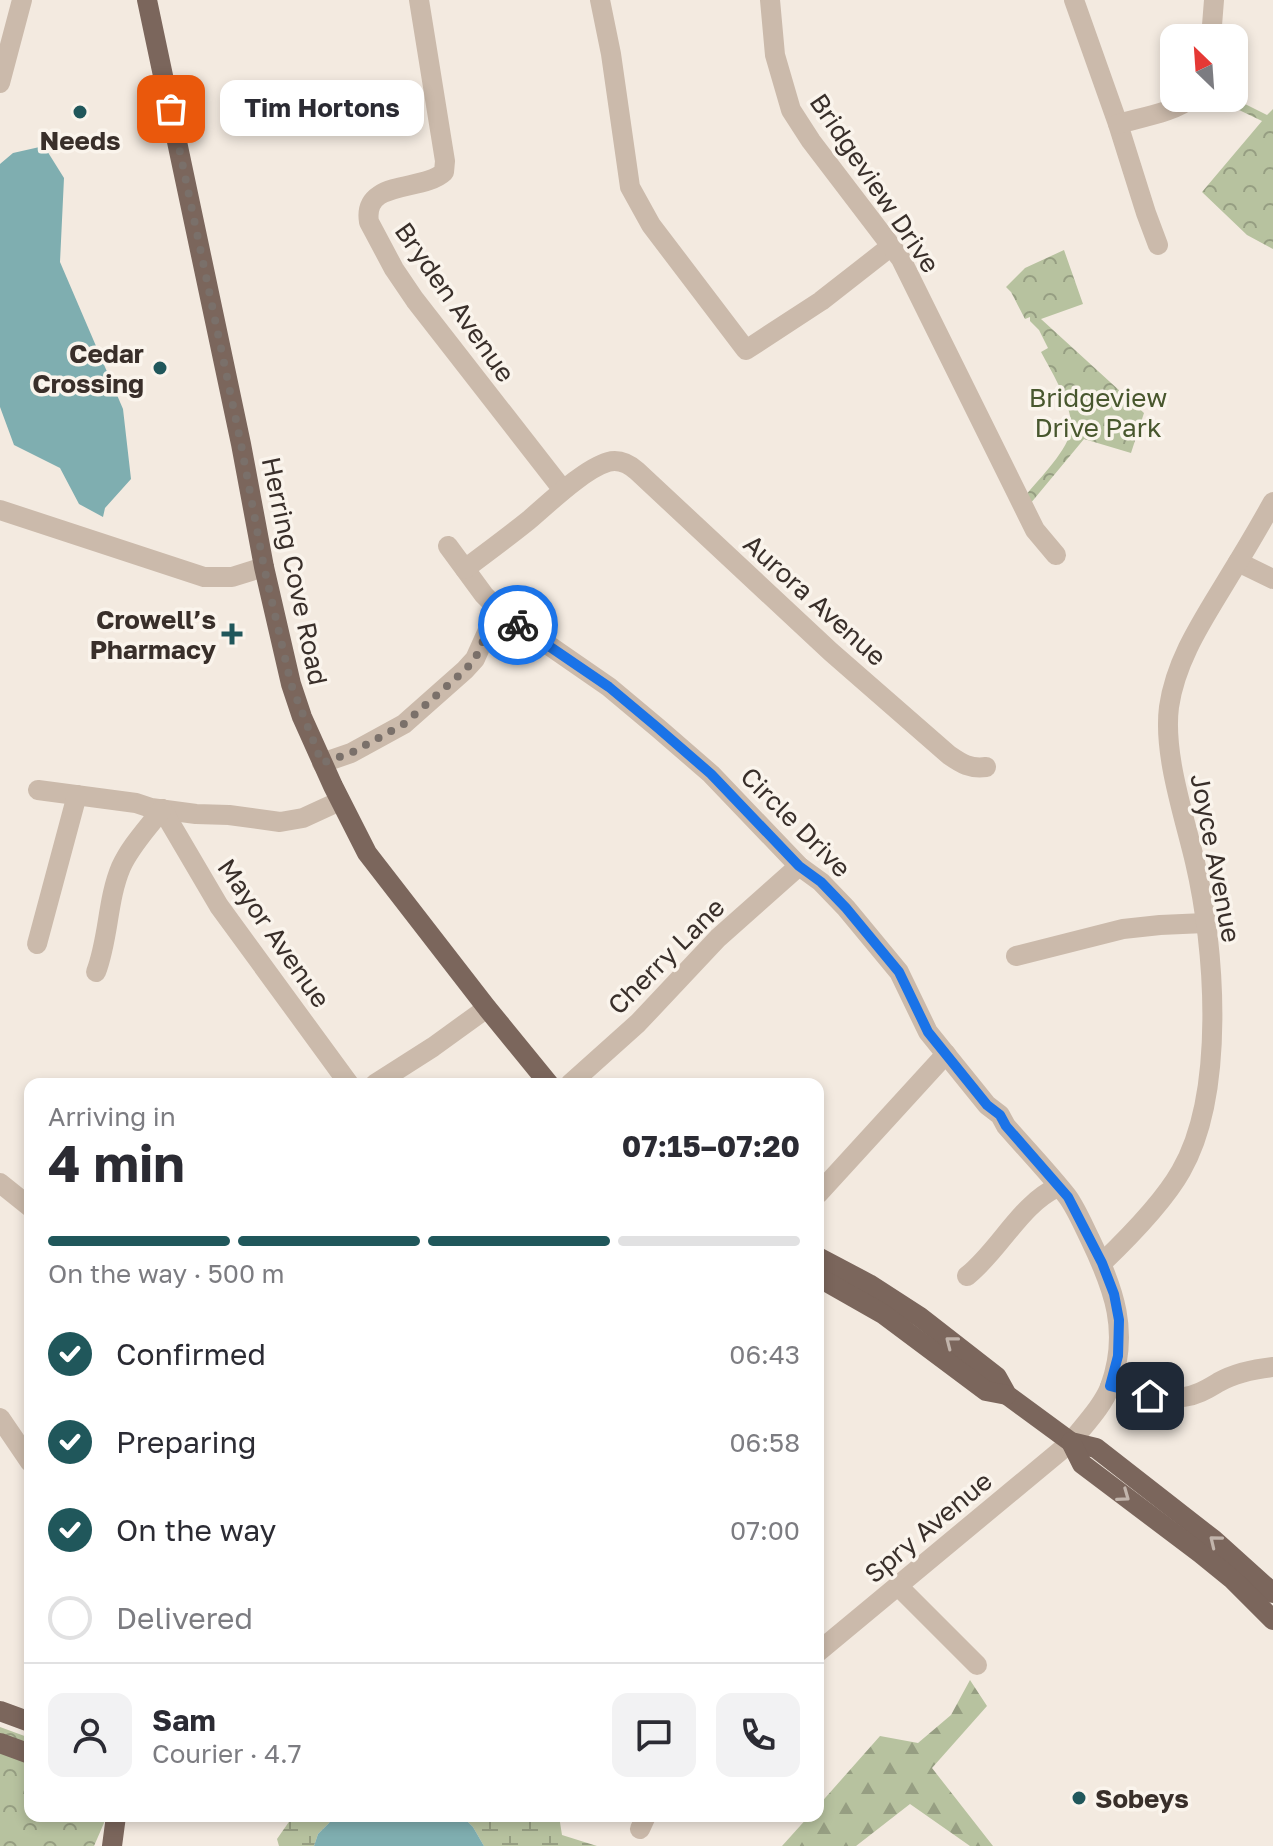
<!DOCTYPE html>
<html lang="en">
<head>
<meta charset="utf-8">
<style>
  :root { --surface:#fff; --page:#f2f2f3; --text:#2b2b33; --muted:#7c7c81; --line:#e1e1e2; --accent:#20575b }
  body { margin:0; font-family:"Golos Text",sans-serif; background:var(--page); color:var(--text); height:100vh; display:flex; flex-direction:column; font-size:30px; white-space:nowrap }
  * { box-sizing:border-box; margin:0 }
  p { font-size:26px; color:var(--muted) }
  .icon { flex:none; width:44px; height:44px; fill:none; stroke:currentColor; stroke-width:2; stroke-linecap:round; stroke-linejoin:round }
  .map { position:relative; flex:1; overflow:hidden }
  .details { position:absolute; left:24px; top:1078px; width:800px; height:744px; display:flex; flex-direction:column; background:var(--surface); border-radius:16px; box-shadow:0 4px 12px #0003 }
  .details>* { flex:none }
  .needle { width:52px; rotate:335deg }
  .controls { position:absolute; left:1160px; top:24px; display:grid; gap:16px }
  .controls a { display:grid; place-items:center; width:88px; height:88px; border-radius:16px; background:var(--surface); box-shadow:0 4px 12px #0003; font-size:40px }
  .pin { position:absolute; display:grid; place-items:center; width:68px; height:68px; color:#fff; margin:-34px; border-radius:16px; box-shadow:0 4px 12px #0006 }
  .courier { position:absolute; display:grid; place-items:center; width:80px; height:80px; margin:-40px; border:6px solid #1a73e8; border-radius:50%; background:#fff; color:#222; box-shadow:0 2px 10px #0007 }
  .bubble { position:absolute; height:56px; border-radius:16px; background:var(--surface); box-shadow:0 4px 12px #0003; font-size:26px; font-weight:700; line-height:56px; text-align:center }
  .head em { font-style:normal; font-weight:700 }
  .head div { display:flex; flex-direction:column-reverse }
  .head { display:flex; align-items:center; justify-content:space-between; height:136px; padding:0 24px }
  h1 { font-size:52px; font-weight:700; line-height:60px }
  .bar { display:grid; grid-template-columns:repeat(4,1fr); gap:12px 8px; align-content:center; height:96px; padding:0 24px }
  .bar i { height:10px; border-radius:6px; background:var(--line) }
  .bar .current { background:var(--accent) }
  .bar p { grid-column:span 4 }
  .line { display:flex; align-items:center; gap:20px; padding:0 24px; border-top:2px solid var(--line) }
  .line div { flex:1 }
  .round { display:grid; place-items:center; flex:none; width:84px; height:84px; border-radius:16px; background:var(--page) }
  ol { padding:0 24px; list-style:none }
  li { display:flex; align-items:center; gap:24px; height:88px }
  li p { margin-inline-start:auto }
  li .icon { padding:8px; border-radius:50%; background:var(--accent); color:#fff; stroke-width:4 }
  li:last-child { color:var(--muted) }
  li i { width:44px; height:44px; border:4px solid var(--line); border-radius:50% }
  .map>svg:first-child { display:block }
  .forest { fill:url(#forest-firs) }
  .wetland { fill:url(#wetland-marsh) }
  .park { fill:url(#park-crowns) }
  .water { fill:#7faeb0 }
  .lines { fill:none; stroke-linecap:round; stroke-linejoin:round }
  .minor { stroke:#cbbaab; stroke-width:20 }
  .major { stroke:#7b665c; stroke-width:20 }
  .oneway { stroke:#c1b4ab }
  .done { stroke:#7a706a; stroke-width:8; stroke-dasharray:0 14.4 }
  .route { stroke:#1a73e8; stroke-width:10 }
  .poi-dot { fill:#20575b; stroke:#faf4ec; stroke-width:3 }
  .labels { text-anchor:middle; dominant-baseline:central; stroke-width:7; stroke-linejoin:round; paint-order:stroke }
  .poi-label { font-size:26px; font-weight:bold; fill:#392f2a; stroke:#faf4ec; text-anchor:end }
  .street-label { font-size:26px; fill:#392f2a; stroke:#faf4ec }
  .park-label { font-size:26px; fill:#48572e; stroke:#faf4ec }
</style>
</head>
<body>
<div class="map">
<svg width="1273" height="1846" viewBox="0 0 1273 1846">
  <defs>
    <pattern id="forest-firs" width="22" height="20" patternUnits="userSpaceOnUse" patternTransform="scale(2)"><rect width="22" height="20" fill="#b7c29f"/><path d="M5 1l3.5 6h-7zM16 11l3.5 6h-7z" fill="#969e82"/></pattern>
    <pattern id="wetland-marsh" width="20" height="14" patternUnits="userSpaceOnUse" patternTransform="scale(2)"><rect width="20" height="14" fill="#b7c29f"/><path d="M1 5h8M5 5V1M11 12h8M15 12V8" fill="none" stroke="#969e82"/></pattern>
    <pattern id="park-crowns" width="20" height="18" patternUnits="userSpaceOnUse" patternTransform="scale(2)"><rect width="20" height="18" fill="#b7c29f"/><path d="M2 6a3 3 0 1 1 6 0M12 15a3 3 0 1 1 6 0" fill="none" stroke="#969e82"/></pattern>
  </defs>
  <rect width="100%" height="100%" fill="#f3eae0"/>
  <polygon class="forest" points="970,1680 987,1706 932,1768 993,1846 970,1846 910,1804 856,1846 782,1846 809,1816 818,1816 818,1806 880,1736 918,1743 951,1715"/>
  <g class="wetland">
    <polygon points="293,1816 336,1816 318,1834 314,1846 279,1846 277,1839"/>
    <polygon points="462,1816 559,1816 562,1835 597,1846 484,1846 473,1827"/>
  </g>
  <g class="park">
    <polygon points="1214,98 1233,98 1267,115 1273,109 1273,249 1247,235 1202,192 1262,121"/>
    <path d="M1064,250l19,54 -42,15 103,94 -13,40 -47,-14 -54,65 -4,-9c13,-16 44,-47 45,-67 2,-22 -20,-57 -30,-76l7,-4 -9,-18 -9,-9v-4l-5,2 -14,-27 -5,-5 19,-19z"/>
    <polygon points="0,1727 30,1738 30,1816 107,1816 94,1846 0,1846"/>
  </g>
  <g class="water">
    <polygon points="44,146 64,178 60,262 123,409 131,479 105,508 103,517 79,504 60,468 14,445 0,407 0,164 13,153"/>
    <polygon points="336,1816 462,1816 473,1827 484,1846 314,1846 318,1834"/>
  </g>
  <g class="lines">
    <g class="minor">
      <path d="M419,0l26,161 -1,11c-21,20 -82,7 -75,50l25,47 21,31 148,190"/>
      <polyline points="600,0 611,54 630,187 651,225 746,350 821,301 890,247"/>
      <polyline points="770,0 775,55 791,110 811,141 901,259 1035,530 1056,555"/>
      <polyline points="1074,0 1118,124 1146,213 1158,245"/>
      <polyline points="1211,38 1214,0"/>
      <polyline points="0,83 22,0"/>
      <path d="M1118,124c20,-6 58,-12 73,-26"/>
      <polyline points="0,510 204,577 232,577 264,567"/>
      <path d="M448,546l36,49 18,18 107,74 49,41 53,46 88,92 22,16 25,26 53,64 29,60 59,73 13,10 6,11c20,23 42,46 61,70 9,12 16,29 23,43 24,50 40,93 20,148 -8,20 -26,38 -39,55l-253,210"/>
      <polyline points="1238,562 1273,579"/>
      <path d="M465,569c21,-16 43,-32 64,-49 20,-17 55,-51 79,-58 11,-3 21,2 29,9l194,181 118,103c13,9 21,14 37,12"/>
      <polyline points="322,763 351,753 404,724 465,670 475,659 488,630 502,613"/>
      <polyline points="38,790 136,803 151,808 196,814 229,815 280,822 303,818 340,801"/>
      <polyline points="162,809 219,906 349,1084"/>
      <polyline points="37,944 77,795"/>
      <polyline points="1016,956 1123,929 1160,925 1205,923"/>
      <path d="M96,972c13,-34 11,-72 25,-105 10,-22 27,-39 41,-58"/>
      <polyline points="375,1084 433,1047 487,1008"/>
      <polyline points="570,1084 638,1023 718,938 799,866"/>
      <polyline points="0,1183 30,1207"/>
      <polyline points="818,1194 946,1054"/>
      <path d="M1102,1263c26,-25 61,-60 79,-92 45,-78 34,-224 14,-309 -11,-47 -32,-108 -26,-155 7,-49 36,-90 61,-132 15,-24 29,-48 43,-73"/>
      <path d="M967,1276c32,-25 54,-73 91,-89"/>
      <path d="M1110,1386c24,5 49,15 74,11 14,-2 23,-8 35,-15 16,-9 36,-13 54,-15"/>
      <polyline points="0,1418 30,1462"/>
      <polyline points="898,1586 977,1665"/>
      <polyline points="640,1829 646,1816"/>
    </g>
    <g class="major">
      <polyline points="147,0 241,444 264,567 291,684 302,717 333,786 367,853 487,1008 549,1084"/>
      <polyline points="818,1257 869,1284 920,1317 997,1377 1007,1395 1071,1442 1096,1448 1214,1540 1273,1593"/>
      <polyline points="818,1277 883,1314 986,1391 1007,1395"/>
      <polyline points="1071,1442 1082,1464 1200,1553 1232,1579 1273,1620"/>
      <polyline points="0,1711 30,1722"/>
      <polyline points="0,1743 30,1754"/>
      <polyline points="112,1846 116,1816"/>
    </g>
  </g>
  <defs><path id="oneway-chevron" d="M-2-3.5L2.5 0L-2 3.5" fill="none" stroke-width="1.6" stroke-linecap="round" stroke-linejoin="round" transform="scale(2)"/></defs>
  <g class="oneway">
    <use href="#oneway-chevron" transform="translate(951 1342) rotate(-142)"/>
    <use href="#oneway-chevron" transform="translate(1124 1496) rotate(36)"/>
    <use href="#oneway-chevron" transform="translate(1215 1541) rotate(-141)"/>
  </g>
  <g class="lines">
    <polyline class="done" points="171,109 241,444 264,567 291,684 322,763 351,753 404,724 465,670 475,659 488,630 502,613 518,625"/>
    <polyline class="route" points="518,625 609,687 658,728 711,774 799,866 821,882 846,908 899,972 928,1032 987,1105 1000,1115 1006,1126 1068,1197 1102,1263 1114,1294 1119,1320 1118,1356 1110,1386 1150,1396"/>
  </g>
  <g class="poi-dot">
    <circle cx="80" cy="112" r="8"/>
    <circle cx="160" cy="368" r="8"/>
    <path d="M228 622h8v8h8v8h-8v8h-8v-8h-8v-8h8z"/>
    <circle cx="1079" cy="1798" r="8"/>
  </g>
  <g class="labels">
    <g class="poi-label">
      <text x="80" y="140" text-anchor="middle">Needs</text>
      <text x="144" y="353">Cedar<tspan x="144" dy="30">Crossing</tspan></text>
      <text x="216" y="619">Crowell’s<tspan x="216" dy="30">Pharmacy</tspan></text>
      <text x="1095" y="1798" text-anchor="start">Sobeys</text>
    </g>
    <g class="street-label">
      <text transform="translate(875 183) rotate(56)">Bridgeview Drive</text>
      <text transform="translate(455 302) rotate(55)">Bryden Avenue</text>
      <text transform="translate(295 571) rotate(78)">Herring Cove Road</text>
      <text transform="translate(815 600) rotate(42)">Aurora Avenue</text>
      <text transform="translate(796 822) rotate(45)">Circle Drive</text>
      <text transform="translate(1216 858) rotate(79)">Joyce Avenue</text>
      <text transform="translate(274 933) rotate(55)">Mayor Avenue</text>
      <text transform="translate(666 956) rotate(-45)">Cherry Lane</text>
      <text transform="translate(928 1527) rotate(-40)">Spry Avenue</text>
    </g>
    <g class="park-label">
      <text x="1098" y="397">Bridgeview<tspan x="1098" dy="30">Drive Park</tspan></text>
    </g>
  </g>
</svg>
<div class="controls">
<a><svg class="needle" viewBox="-14 -14 28 28"><path d="M0-13l5 13h-10z" fill="#e53935"/><path d="M0 13l5-13h-10z" fill="#7c7c81"/></svg></a>
</div>
<div class="pin" style="left:171px;top:109px;background:#ea580c"><svg class="icon" aria-label="bag" viewBox="0 0 24 24"><path d="M5 8h14l-1 12H6zM9 8a3 3 0 0 1 6 0"/></svg></div>
<div class="pin" style="left:1150px;top:1396px;background:#1f2937"><svg class="icon" aria-label="home" viewBox="0 0 24 24"><path d="M3 11l9-7 9 7M6 9v11h12V9"/></svg></div>
<div class="courier" style="left:518px;top:625px"><svg class="icon" aria-label="bike" viewBox="0 0 24 24"><circle cx="6" cy="16" r="4"/><circle cx="18" cy="16" r="4"/><path d="M6 16l4-8h5l3 8M10 8l3 8H6M13 5h3"/></svg></div>
<div class="bubble" style="left:220px;top:80px;width:204px">Tim Hortons</div>
<section class="details">
<div class="head"><div><h1>4 min</h1><p>Arriving in</p></div><em>07:15–07:20</em></div>
<div class="bar"><i class="current"></i><i class="current"></i><i class="current"></i><i></i><p>On the way · 500 m</p></div>
<ol>
<li><svg class="icon" aria-label="check" viewBox="0 0 24 24"><path d="M5 12l5 5 9-10"/></svg>Confirmed<p>06:43</p></li>
<li><svg class="icon" aria-label="check" viewBox="0 0 24 24"><path d="M5 12l5 5 9-10"/></svg>Preparing<p>06:58</p></li>
<li><svg class="icon" aria-label="check" viewBox="0 0 24 24"><path d="M5 12l5 5 9-10"/></svg>On the way<p>07:00</p></li>
<li><i></i>Delivered</li>
</ol>
<div class="line" style="height:144px"><a class="round"><svg class="icon" aria-label="person" viewBox="0 0 24 24"><circle cx="12" cy="8" r="4"/><path d="M4 21q1-7 8-7t8 7"/></svg></a><div><b>Sam</b><p>Courier · 4.7</p></div><a class="round"><svg class="icon" aria-label="chat" viewBox="0 0 24 24"><path d="M4 5h16v11H9l-5 4z"/></svg></a><a class="round"><svg class="icon" aria-label="phone" viewBox="0 0 24 24"><path d="M5 4h4l2 5-3 2q2 4 5 5l2-3 5 2v4C11 20 4 13 5 4z"/></svg></a></div>
</section>
</div>
</body>
</html>
